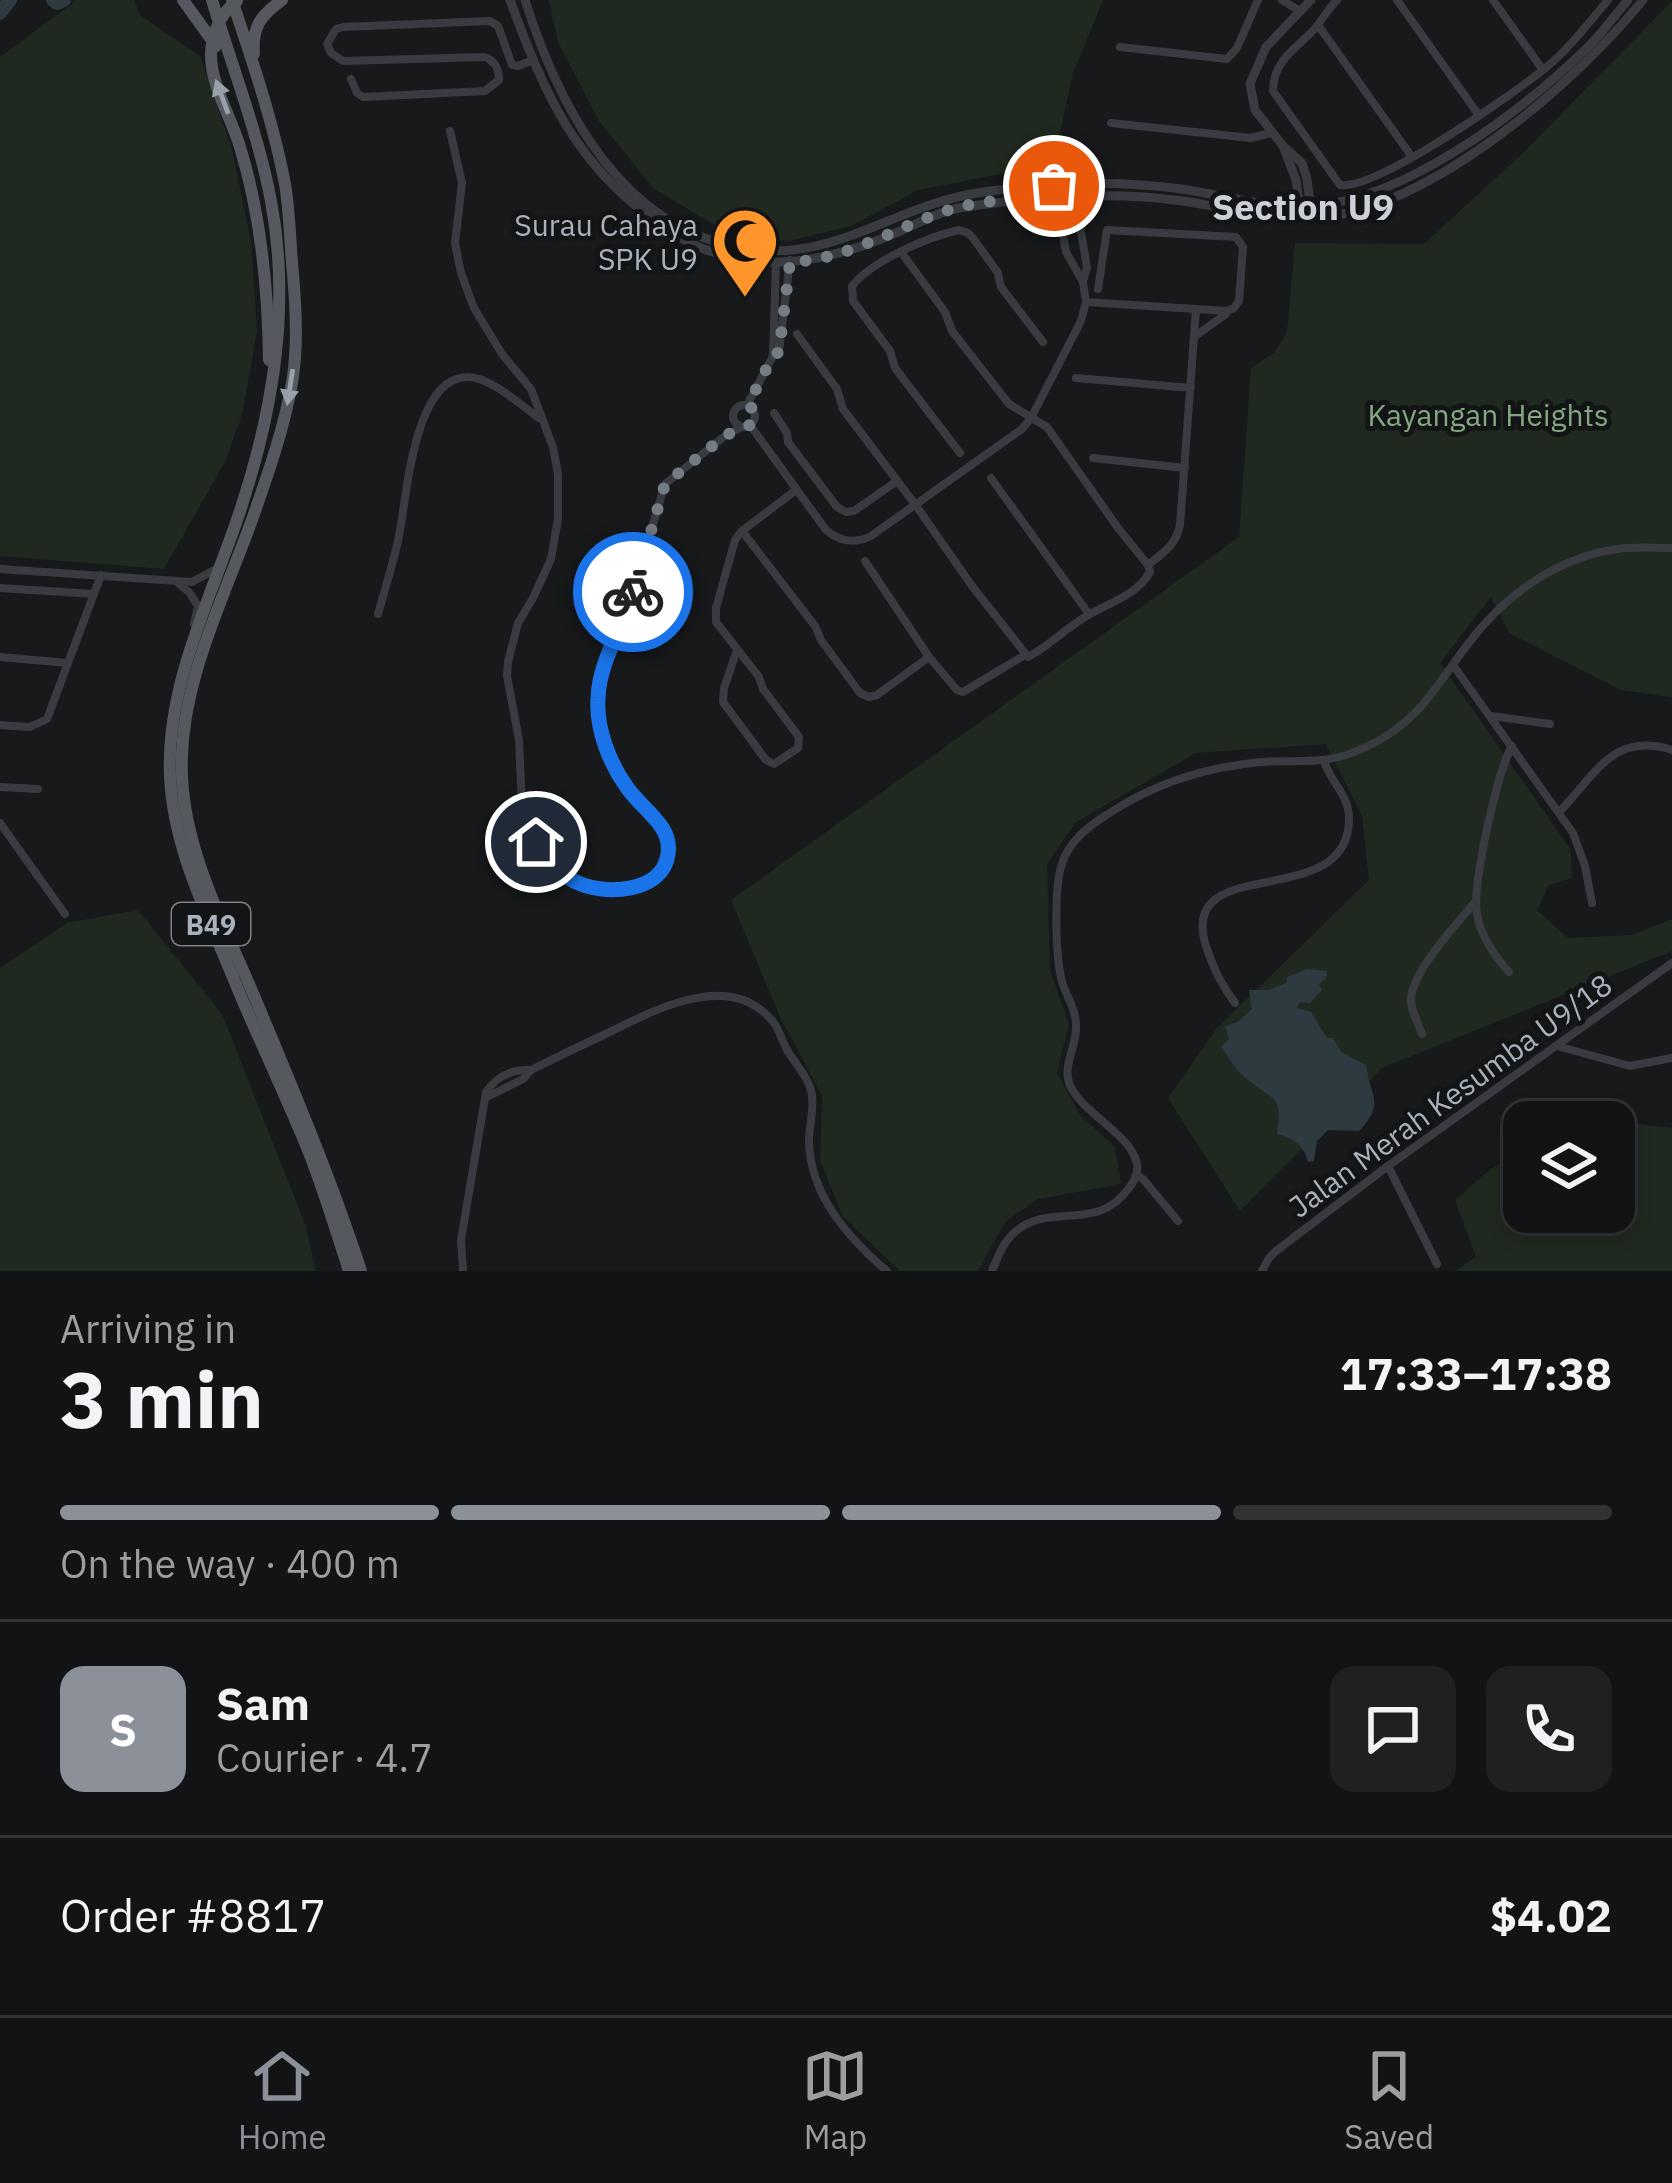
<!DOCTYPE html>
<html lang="en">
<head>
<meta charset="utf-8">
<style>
  :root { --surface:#121314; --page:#1f2022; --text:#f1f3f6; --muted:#9c9ea0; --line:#313234; --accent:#8c9099 }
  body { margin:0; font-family:"IBM Plex Sans",sans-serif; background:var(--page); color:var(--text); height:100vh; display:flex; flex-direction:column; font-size:45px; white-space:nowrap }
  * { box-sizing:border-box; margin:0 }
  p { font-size:39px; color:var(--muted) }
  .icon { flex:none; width:66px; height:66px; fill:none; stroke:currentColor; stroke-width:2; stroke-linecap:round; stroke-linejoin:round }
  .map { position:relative; height:1271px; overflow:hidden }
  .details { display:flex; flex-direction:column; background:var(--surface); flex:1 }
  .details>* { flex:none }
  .tools { position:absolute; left:1503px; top:1101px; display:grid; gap:24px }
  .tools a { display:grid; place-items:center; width:132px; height:132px; border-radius:24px; background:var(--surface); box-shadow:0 6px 18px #0003,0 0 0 3px var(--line); font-size:60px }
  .pin { position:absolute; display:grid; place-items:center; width:102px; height:102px; color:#fff; margin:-51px; border:6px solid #fff; border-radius:50%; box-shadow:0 3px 12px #0007 }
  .courier { position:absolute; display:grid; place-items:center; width:120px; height:120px; margin:-60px; border:9px solid #1a73e8; border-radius:50%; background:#fff; color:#222; box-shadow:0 3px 15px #0007 }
  .summary em { font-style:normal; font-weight:700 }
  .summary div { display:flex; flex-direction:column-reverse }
  .summary { display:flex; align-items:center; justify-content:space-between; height:204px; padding:0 60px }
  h1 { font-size:78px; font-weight:700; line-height:90px }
  .bar { display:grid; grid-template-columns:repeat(4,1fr); gap:18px 12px; align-content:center; height:144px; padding:0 60px }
  .bar i { height:15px; border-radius:9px; background:var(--line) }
  .bar .on { background:var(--accent) }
  .bar p { grid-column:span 4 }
  .line { display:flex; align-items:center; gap:30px; padding:0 60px; border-top:3px solid var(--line) }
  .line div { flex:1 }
  .round { display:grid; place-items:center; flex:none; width:126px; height:126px; border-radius:24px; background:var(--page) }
  .tab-bar { display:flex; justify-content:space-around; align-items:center; height:168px; border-top:3px solid var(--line); background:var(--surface); font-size:33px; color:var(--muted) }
  .tab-bar a { display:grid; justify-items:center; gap:6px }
  .tab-bar .on { color:var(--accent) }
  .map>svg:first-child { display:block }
  .green { fill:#202920 }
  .water { fill:#2d3b40 }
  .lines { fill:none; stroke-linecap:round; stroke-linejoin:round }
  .river { stroke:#2d3b40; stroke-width:14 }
  .minor { stroke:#393b40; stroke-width:8 }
  .tertiary { stroke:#393b40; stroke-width:9 }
  .primary { stroke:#55595f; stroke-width:12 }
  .oneway { fill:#98a0a9 }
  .done { stroke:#767c83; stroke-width:12; stroke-dasharray:0 21.6 }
  .route { stroke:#1a73e8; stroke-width:15 }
  .labels { text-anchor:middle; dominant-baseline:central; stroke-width:10; stroke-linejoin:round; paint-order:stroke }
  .shield { fill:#131416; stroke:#7c838a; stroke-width:3 }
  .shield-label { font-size:27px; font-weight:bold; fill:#a9b2bb }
  .poi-label { font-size:30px; fill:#a9b2bb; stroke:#131416; text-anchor:end }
  .park-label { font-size:30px; fill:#83a87f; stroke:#131416 }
  .street-label { font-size:30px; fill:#a9b2bb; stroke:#131416 }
  .quarter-label { font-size:36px; font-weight:bold; fill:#cbd0d7; stroke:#131416 }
</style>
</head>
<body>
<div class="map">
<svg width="1672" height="1271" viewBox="0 0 1672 1271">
  <rect width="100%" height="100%" fill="#18191b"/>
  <g class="green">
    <polygon points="77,0 134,0 140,15 200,56 231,146 251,241 257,332 242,414 225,462 164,569 0,556 0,57"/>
    <polygon points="549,0 1103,0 1073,73 1053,164 918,190 851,226 789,241 728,233 653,188 599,121 558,42"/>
    <polygon points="1672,1 1672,697 1621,690 1509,633 1491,597 1440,663 1571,850 1572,878 1549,885 1537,910 1568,938 1632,935 1672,919 1672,951 1382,1068 1240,1211 1168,1098 1217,1028 1369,880 1362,816 1326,744 1196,753 1076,822 1047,864 1050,971 1069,1024 1057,1073 1080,1115 1115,1147 1121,1184 1038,1199 1005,1222 978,1271 900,1271 843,1217 820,1160 822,1096 780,1017 731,900 1239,537 1251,368 1275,352 1287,332 1295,243 1424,244 1523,153"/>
    <polygon points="138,910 222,1014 305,1224 316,1271 0,1271 0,968 67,923"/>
    <polygon points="1612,1121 1672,1128 1672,1271 1455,1271 1476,1257 1455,1200 1492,1168 1524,1149 1524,1212 1614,1212 1614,1122 1602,1122"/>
  </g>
  <path class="water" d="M1307,969l20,2 -1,7 -7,6 3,6 -12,13 -10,-1 -3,6 14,4 16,26h6l8,14 25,13c4,33 20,38 -7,66l-31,-1 -11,11 -3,20 -6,1c-4,-17 -15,-24 -31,-28 6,-41 -3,-32 -30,-55 -11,-8 -18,-22 -26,-32l8,-8 -4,-13 13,-4 14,-13 -3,-19h20l17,-7 1,-6z"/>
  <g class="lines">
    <g class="river">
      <polyline points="53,0 57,3 64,0"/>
      <polyline points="0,13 10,0"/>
    </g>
    <g class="minor">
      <polyline points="1282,0 1300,11"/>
      <path d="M1337,0c-8,8 -13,16 -19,25 -18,22 -45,33 -45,66l67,94c37,5 170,-89 203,-115 25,-20 45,-46 65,-70"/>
      <polyline points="1397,0 1478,114"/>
      <polyline points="1493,0 1543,70"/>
      <polyline points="1318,25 1412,157"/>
      <polyline points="1120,47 1227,59 1237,48 1258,0"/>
      <path d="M351,79l6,14 6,4 122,-6 14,-11c0,-11 -3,-18 -14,-23l-142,4 -12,-8 -4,-9 9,-15 7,-2 147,-6 8,5 14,39 6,1 15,-6"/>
      <polyline points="1111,123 1251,138 1271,133"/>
      <polyline points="450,131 462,183 455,243 461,273 474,308 502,354 531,389 553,447 558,474 558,519 551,559 533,598 518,623 508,662 507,676 519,740 522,806 526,824 546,857 571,879 589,888 603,891 632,887 658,875 665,865 669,851 667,836 660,825 639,804 624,784 609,757 597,702 600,684 627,611 665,484 726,435 742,427"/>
      <polyline points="1075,195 1087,268 1083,281"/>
      <polyline points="1098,289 1107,230 1236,237 1243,247 1239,301 1234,308 1227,311 1226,314 1194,337"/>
      <polyline points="1086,302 1227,311"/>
      <path d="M797,334l40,55 6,20 74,98 55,79 56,71c20,-10 37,-28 57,-40 22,-14 52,-21 65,-45l-2,-7 -30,-37 -71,-101 -38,-23 -57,-73 -7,-19 -44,-60"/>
      <polyline points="773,356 776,262"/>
      <polyline points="1076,378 1191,388"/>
      <circle cx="744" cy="416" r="11"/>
      <polyline points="747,405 773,356 779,352 790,260"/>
      <polyline points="774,413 787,433 788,442 837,507 846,512 854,511 897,481"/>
      <path d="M750,425l76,105c14,12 29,14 45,6l151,-107 9,-11 50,-97 5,-19 -3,-20 -17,-30 -12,-66"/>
      <path d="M960,453l-65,-85 -5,-17 -37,-50 -1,-15c20,-25 75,-49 107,-56l9,3 5,5 25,35 3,14 42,55"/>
      <polyline points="1093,458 1185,468"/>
      <polyline points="991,478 1089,614"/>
      <polyline points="742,531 815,626 821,640 860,693 869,697 877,695 929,657"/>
      <polyline points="865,561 929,657 957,690 963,692 1025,655"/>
      <path d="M1148,565c16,-13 28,-20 32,-40l16,-216"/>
      <polyline points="0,569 192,582 216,569"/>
      <polyline points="177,582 189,592 198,606 194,624"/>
      <polyline points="0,588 94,594"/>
      <path d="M378,614c7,-24 14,-48 20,-73 9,-40 14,-161 68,-164 22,-2 56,29 73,41"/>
      <polyline points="737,650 724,688 723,702 766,760 774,764 798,748 799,737 763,689 759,677 716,622 716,608 735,540 742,531 796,490"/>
      <polyline points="0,657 68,663"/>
      <polyline points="1453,665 1573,833 1585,866 1592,903"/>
      <polyline points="1492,716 1550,724"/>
      <polyline points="0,725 30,727 47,719 101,575"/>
      <polyline points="0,787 38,789"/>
      <path d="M1559,812c36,-36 53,-81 113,-62"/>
      <polyline points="0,823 65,914"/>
      <path d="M1509,972c-14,-16 -29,-36 -32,-58 -5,-29 20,-142 35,-168"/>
      <path d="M1235,1003c-14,-18 -22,-35 -29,-57 -30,-96 143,-32 143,-127 0,-25 -19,-37 -25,-58"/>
      <path d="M1422,1034c-4,-12 -12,-24 -11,-37 3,-27 47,-75 65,-96"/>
      <polyline points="1557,1046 1630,1066 1672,1058"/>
      <path d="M485,1098l38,-19 8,-9c28,-14 55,-27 83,-40 46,-23 119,-60 160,-7 5,7 8,17 12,25 8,15 24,30 26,48 2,15 -3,30 -3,45 1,54 39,97 78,130"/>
      <polyline points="1388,1166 1437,1264"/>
      <polyline points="1136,1175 1143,1179 1178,1221"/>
      <path d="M463,1271l-2,-31 25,-148c11,-16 27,-23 45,-22"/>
      <path d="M992,1271c6,-14 11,-29 23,-39 36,-31 81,2 114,-44 3,-4 7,-10 8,-16 5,-31 -51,-56 -65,-83 -12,-20 4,-40 4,-61 1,-16 -8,-29 -13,-43 -8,-25 -9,-92 -2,-118 7,-25 26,-40 47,-53 47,-31 97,-47 153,-52 43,-3 64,5 107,-16 52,-25 67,-59 100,-102 37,-49 88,-86 149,-95 18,-3 37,-1 55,-1"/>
      <polyline points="1262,1271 1269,1258 1276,1251 1388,1166 1672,963"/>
    </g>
    <g class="tertiary">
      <path d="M510,0c30,81 57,149 126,206 21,18 42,33 68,43 65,26 132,10 194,-17 21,-9 44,-22 67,-25 72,-10 145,-16 217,-6 48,6 96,23 144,16 109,-14 249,-133 317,-217"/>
      <path d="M525,0c30,95 85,208 188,241 109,36 171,-35 270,-49 64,-9 135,-12 199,-3 39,6 77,17 116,17 96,3 222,-93 289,-158 15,-14 27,-32 41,-48"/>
      <polyline points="1311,0 1266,47 1250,84 1255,110 1283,146 1302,163 1307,179 1311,211"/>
      <polyline points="1283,146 1296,180 1300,210"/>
    </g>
    <g class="primary">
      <polyline points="183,0 216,46"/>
      <path d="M212,0c20,66 46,133 59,201 20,106 2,211 -32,313 -28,84 -73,171 -69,262 3,70 36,136 62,199 24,59 52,116 76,175 16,40 28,81 41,121"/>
      <path d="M232,0c20,60 41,121 53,184 5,30 5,60 8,90 3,36 5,73 -1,109 -8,45 -23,88 -38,131 -29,83 -76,171 -72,262 3,75 41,147 70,215 39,93 78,185 109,280"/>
      <path d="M237,1c-20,15 -29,41 -25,66 4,27 20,53 28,80 21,68 28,142 29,213"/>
      <path d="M254,54c-2,-27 6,-38 28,-54"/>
    </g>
  </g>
  <defs><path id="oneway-solid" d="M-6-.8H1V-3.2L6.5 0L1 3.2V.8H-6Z" transform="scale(3)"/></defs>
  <g class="oneway">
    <use href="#oneway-solid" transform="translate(222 97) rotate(-110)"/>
    <use href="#oneway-solid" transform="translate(290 387) rotate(99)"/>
  </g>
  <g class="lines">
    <path class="done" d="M633,592l32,-108 61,-49 24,-10 5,-6v-8l-7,-6 25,-49 6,-4 11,-90c59,-2 107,-36 162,-53 32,-10 88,-12 123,-13l-2,-11 -19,1"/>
    <path class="route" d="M536,842c10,15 22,30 38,39 28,15 89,13 94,-27 5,-29 -28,-46 -42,-68 -17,-24 -30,-58 -28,-88 1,-36 25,-71 35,-106"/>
  </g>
  <defs>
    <g id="mosque-pin" transform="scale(3.45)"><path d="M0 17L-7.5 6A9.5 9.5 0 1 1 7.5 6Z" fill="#ff962c" stroke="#131416"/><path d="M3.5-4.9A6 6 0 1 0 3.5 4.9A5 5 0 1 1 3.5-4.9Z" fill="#111"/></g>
  </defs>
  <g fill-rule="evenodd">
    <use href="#mosque-pin" x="745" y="241"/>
  </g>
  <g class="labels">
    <rect class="shield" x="172" y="903" width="78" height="42" rx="9"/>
    <g class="shield-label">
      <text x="211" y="924">B49</text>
    </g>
    <g class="poi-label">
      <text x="698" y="224">Surau Cahaya<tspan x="698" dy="34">SPK U9</tspan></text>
    </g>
    <g class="park-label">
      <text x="1488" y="414">Kayangan Heights</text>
    </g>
    <g class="street-label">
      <text transform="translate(1450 1095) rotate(-36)">Jalan Merah Kesumba U9/18</text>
    </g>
    <g class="quarter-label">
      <text x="1303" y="206">Section U9</text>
    </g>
  </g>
</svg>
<div class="tools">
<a><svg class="icon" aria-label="layers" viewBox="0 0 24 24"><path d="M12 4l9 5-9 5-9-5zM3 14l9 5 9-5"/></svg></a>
</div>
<div class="pin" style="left:1054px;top:186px;background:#ea580c"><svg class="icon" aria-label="bag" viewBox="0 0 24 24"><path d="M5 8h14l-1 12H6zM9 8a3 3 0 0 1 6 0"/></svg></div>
<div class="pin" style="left:536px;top:842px;background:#1f2937"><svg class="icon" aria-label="home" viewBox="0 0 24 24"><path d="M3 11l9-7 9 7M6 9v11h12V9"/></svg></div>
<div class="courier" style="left:633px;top:592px"><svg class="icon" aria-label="bike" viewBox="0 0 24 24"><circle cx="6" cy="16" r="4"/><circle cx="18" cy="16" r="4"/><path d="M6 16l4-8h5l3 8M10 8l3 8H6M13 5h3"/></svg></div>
</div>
<section class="details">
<div class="summary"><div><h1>3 min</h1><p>Arriving in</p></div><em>17:33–17:38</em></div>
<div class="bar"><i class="on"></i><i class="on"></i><i class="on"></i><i></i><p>On the way · 400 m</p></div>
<div class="line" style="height:216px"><b class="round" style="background:var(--accent);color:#fff">S</b><div><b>Sam</b><p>Courier · 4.7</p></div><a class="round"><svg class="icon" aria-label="chat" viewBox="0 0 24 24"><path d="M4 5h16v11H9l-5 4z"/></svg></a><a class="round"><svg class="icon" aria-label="phone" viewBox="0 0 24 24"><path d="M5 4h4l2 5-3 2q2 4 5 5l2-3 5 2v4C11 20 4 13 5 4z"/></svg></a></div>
<div class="line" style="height:156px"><div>Order #8817</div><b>$4.02</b></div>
</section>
<nav class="tab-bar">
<a class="on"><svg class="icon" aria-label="home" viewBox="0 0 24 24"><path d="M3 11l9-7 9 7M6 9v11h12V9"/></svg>Home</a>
<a><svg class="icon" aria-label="map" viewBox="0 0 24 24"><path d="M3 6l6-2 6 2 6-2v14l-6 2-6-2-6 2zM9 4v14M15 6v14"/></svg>Map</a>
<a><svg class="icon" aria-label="saved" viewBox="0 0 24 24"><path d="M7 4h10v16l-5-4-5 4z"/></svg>Saved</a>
</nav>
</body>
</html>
